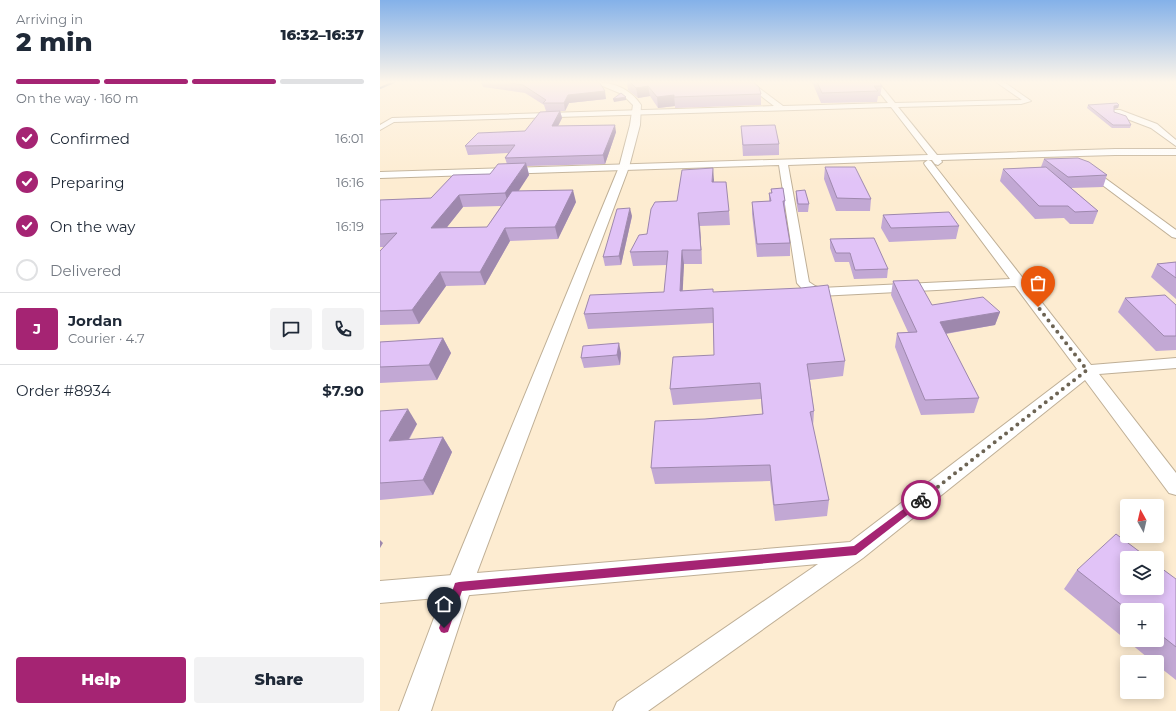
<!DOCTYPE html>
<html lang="en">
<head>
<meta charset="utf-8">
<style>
  :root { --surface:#fff; --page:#f2f2f3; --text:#1f2937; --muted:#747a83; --line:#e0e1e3; --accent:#a52473 }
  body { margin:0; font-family:Montserrat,sans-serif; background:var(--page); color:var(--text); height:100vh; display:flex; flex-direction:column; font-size:15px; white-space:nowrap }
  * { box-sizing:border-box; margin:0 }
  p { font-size:13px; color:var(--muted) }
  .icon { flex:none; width:22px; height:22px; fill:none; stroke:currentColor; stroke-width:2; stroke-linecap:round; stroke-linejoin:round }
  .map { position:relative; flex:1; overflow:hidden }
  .sheet { display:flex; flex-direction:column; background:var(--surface); width:380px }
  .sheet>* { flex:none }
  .needle { width:26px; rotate:352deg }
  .fabs { position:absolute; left:740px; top:499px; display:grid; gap:8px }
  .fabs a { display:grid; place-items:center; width:44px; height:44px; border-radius:4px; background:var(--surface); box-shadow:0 2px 10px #0003; font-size:20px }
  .pin { position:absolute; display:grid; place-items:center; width:34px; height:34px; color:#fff; margin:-41px -17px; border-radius:50% 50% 50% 0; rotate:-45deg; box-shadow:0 0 4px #0007 }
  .pin .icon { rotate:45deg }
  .courier { position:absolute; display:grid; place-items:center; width:40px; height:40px; margin:-20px; border:3px solid #a52473; border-radius:50%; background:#fff; color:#222; box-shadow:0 1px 5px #0007 }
  .headline em { font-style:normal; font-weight:800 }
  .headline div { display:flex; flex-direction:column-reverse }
  .headline { display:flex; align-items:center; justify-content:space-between; height:68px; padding:0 16px }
  h1 { font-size:26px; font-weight:800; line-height:30px }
  .bar { display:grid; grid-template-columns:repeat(4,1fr); gap:6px 4px; align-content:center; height:48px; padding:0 16px }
  .bar i { height:5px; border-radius:3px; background:var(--line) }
  .bar .active { background:var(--accent) }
  .bar p { grid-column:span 4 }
  .line { display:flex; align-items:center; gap:10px; padding:0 16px; border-top:1px solid var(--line) }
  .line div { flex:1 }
  .round { display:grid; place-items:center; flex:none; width:42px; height:42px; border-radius:4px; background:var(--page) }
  ol { padding:0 16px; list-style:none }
  li { display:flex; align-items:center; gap:12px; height:44px }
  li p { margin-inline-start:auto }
  li .icon { padding:4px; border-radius:50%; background:var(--accent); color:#fff; stroke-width:4 }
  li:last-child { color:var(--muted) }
  li i { width:22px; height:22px; border:2px solid var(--line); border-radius:50% }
  .action { display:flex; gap:8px; margin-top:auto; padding:8px 16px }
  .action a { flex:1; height:46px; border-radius:4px; background:var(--accent); color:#fff; font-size:16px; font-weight:800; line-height:46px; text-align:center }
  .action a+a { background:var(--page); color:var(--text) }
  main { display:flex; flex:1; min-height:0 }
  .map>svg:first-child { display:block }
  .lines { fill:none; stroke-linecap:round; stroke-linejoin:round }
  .stream { stroke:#6e80a9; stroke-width:2 }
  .minor-casing { stroke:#bfaf96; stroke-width:2 }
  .tertiary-casing { stroke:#bfaf96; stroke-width:2 }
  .minor { fill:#fff; fill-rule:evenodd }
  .tertiary { fill:#fff; fill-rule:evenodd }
  .wall { fill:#c2a8d4; fill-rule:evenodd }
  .shaded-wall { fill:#9e88ad }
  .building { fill:#e1c3f7; stroke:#9e88ad }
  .route { fill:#a52473 }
  .done { stroke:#6d6454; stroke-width:4; stroke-dasharray:0 7.2 }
</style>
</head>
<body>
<main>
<section class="sheet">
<div class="headline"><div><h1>2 min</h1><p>Arriving in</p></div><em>16:32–16:37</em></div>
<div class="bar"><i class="active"></i><i class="active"></i><i class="active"></i><i></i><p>On the way · 160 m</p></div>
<ol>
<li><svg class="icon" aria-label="check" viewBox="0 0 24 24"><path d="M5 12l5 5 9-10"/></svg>Confirmed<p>16:01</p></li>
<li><svg class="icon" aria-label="check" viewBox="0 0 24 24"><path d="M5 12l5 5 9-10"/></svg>Preparing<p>16:16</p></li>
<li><svg class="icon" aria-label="check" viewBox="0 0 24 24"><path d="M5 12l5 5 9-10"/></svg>On the way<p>16:19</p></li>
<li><i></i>Delivered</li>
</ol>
<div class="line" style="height:72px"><b class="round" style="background:var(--accent);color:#fff">J</b><div><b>Jordan</b><p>Courier · 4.7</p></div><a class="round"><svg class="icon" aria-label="chat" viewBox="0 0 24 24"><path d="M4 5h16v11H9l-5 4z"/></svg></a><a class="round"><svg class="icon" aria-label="phone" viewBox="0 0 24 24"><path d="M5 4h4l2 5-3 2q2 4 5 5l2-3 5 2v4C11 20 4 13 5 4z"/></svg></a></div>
<div class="line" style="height:52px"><div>Order #8934</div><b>$7.90</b></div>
<div class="action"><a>Help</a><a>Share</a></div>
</section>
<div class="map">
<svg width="796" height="711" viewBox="0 0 796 711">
  <rect width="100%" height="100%" fill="#fdecd1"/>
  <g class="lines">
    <polyline class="stream" points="0,88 14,82"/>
    <g class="minor-casing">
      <g id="minor">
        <path d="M363,82h8l32,24 105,-3 -17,-21h7l17,21 127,-3 -26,-18h8l27,19 -10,3 -123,3 39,48 178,-6h61v6h-61l-174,5 1,2 -4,3 -3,-1 -3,-4h-4l3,1 160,204 85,-7v10l-77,6 77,99v22l-7,-2 -84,-113 -222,178 -215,153h-35l4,-9 201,-138 -438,39v-22l470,-39 227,-173 -62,-83 -196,10 -14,-4 -8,-9 -18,-118 -399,13v-6l548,-17 -37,-48 -497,15 -14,8v-5l12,-7 382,-12zM548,160l-4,3 1,2 85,114 -190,9 -5,-2 -6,-4 -21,-117z"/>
        <polygon points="734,110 740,110 777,124 796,140 796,146 771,128 734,114"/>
        <polygon points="708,167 711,168 796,230 796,238 792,237 705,172 703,170"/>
      </g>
    </g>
    <g class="tertiary-casing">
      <path id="tertiary" d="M213,82c19,0 37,6 48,23l-1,20 -11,42 -157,419 -41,125h-32l47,-125 173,-419 11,-42 3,-20 -11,-11z"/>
    </g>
    <use href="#minor" class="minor"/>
    <use href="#tertiary" class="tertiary"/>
  </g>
  <g class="wall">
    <path d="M101,82h118l7,17 -37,4 -4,8h-5l2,7 -4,8 58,6 -11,32 -78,2 2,9 -11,16 58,11 -18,37 -48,2 -25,44 -39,1 -27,38 -39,1v-74l4,-4h-4v-47l51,-2 59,-24 17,-10 -2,-6 3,-5 -40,2 -3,-9 60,-15 21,-20 -2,-6 -19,-12 -42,-6zM121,206l-14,21h-40l16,-20z"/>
    <polygon points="247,82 373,82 381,94 381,105 295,108 295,106 278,108 270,96 258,98 248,90"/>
    <polygon points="430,82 499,82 502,86 500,96 498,96 497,102 441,103 433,84"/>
    <polygon points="708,105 739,105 738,108 734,109 734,112 751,125 750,128 732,128 707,108"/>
    <polygon points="361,126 399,144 399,155 363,156"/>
    <polygon points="664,159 727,175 723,187 691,188 718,211 713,224 690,224 684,218 655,219 620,181 623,169 661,167"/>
    <polygon points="445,167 491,199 490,211 456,211 444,179"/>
    <polygon points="334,182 349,211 350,225 320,226 322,264 304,264 302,291 333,292 465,361 463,376 430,380 434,411 433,427 449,500 447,516 395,521 390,481 275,484 271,468 325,419 382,414 381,399 293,405 290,389 334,355 333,323 208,329 204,314 284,292 287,265 253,266 250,252 297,201"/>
    <polygon points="391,189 405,201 405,212 410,243 410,256 377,257 372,214 372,202 389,201 389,193 391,193"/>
    <polygon points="416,191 429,204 428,212 418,212 416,199"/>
    <polygon points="503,215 579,226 576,239 509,242 501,228"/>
    <polygon points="252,216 241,265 225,266 223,257"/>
    <polygon points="450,239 508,269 507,278 474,279 469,262 455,262 450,248"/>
    <polygon points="796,262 796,299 771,277 777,264"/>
    <polygon points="513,281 552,305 620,312 615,325 566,334 599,398 594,413 541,415 515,347 517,333 528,332 511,295"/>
    <polygon points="745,298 796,305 796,350 776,351 738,312"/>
    <polygon points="63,338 71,353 57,380 0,383 0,342"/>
    <polygon points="241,353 240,365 204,368 201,358"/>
    <polygon points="0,411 37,424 29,440 63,437 72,452 53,495 0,500"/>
    <path d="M697,570l99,9v101l-19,-15v-3h-4l-89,-73zM747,610h30v30h-30z"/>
  </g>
  <g class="shaded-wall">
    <polygon points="268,86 270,96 258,98 256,88"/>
    <polygon points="225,91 226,99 189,103 185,111 184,103 188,95"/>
    <polygon points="294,95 295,106 278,108 277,97"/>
    <polygon points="246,97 246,100 234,102 233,99"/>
    <polygon points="739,105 738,108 733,109 734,106"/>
    <polygon points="180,111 182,118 174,134 172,126"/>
    <polygon points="235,125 236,132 225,164 223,155"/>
    <polygon points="146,163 149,175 129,206 125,193"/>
    <polygon points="333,168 334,180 333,195 332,182"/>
    <polygon points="193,190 196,202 178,239 175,227"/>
    <polygon points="79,195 83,207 56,241 51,228"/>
    <polygon points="250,208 252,216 241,265 239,256"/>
    <polygon points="318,213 320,226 322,264 321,250"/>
    <polygon points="125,228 130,241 105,285 100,272"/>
    <polygon points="302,250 304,264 302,306 300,291"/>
    <polygon points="60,272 66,286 39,324 32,310"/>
    <polygon points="620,312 615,325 557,335 560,322"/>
    <polygon points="63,338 71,353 57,380 49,365"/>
    <polygon points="239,343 241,353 240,365 237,355"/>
    <polygon points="28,409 37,424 19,456 9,441"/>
    <polygon points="63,437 72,452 53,495 43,480"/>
    <polygon points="0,540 3,543 0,548"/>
  </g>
  <g class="building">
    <polygon points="125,82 219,82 225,91 188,95 184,103 163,103 166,100 143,85"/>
    <polygon points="250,82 373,82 379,87 381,94 294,97 294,95 277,97 268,86 256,88"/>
    <polygon points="437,82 499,82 502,86 494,86 498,91 442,93"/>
    <polygon points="241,93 246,97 233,99"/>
    <polygon points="737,103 739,105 734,106 734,112 746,116 751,125 733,125 708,105"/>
    <polygon points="180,111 172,126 235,125 223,155 125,158 135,145 85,146 98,133 145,131 160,112"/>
    <polygon points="395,125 399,144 363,145 361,126"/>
    <polygon points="698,158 709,162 727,175 688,177 664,159"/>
    <polygon points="146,163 125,193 79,195 51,228 107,227 132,191 193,190 175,227 125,228 100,272 60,272 32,310 0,311 0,251 17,233 0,234 0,200 51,198 73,175 110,174 118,164"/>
    <polygon points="445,167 475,167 491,199 457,198"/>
    <polygon points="666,167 718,211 695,212 688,206 659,206 623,169"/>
    <polygon points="333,168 332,182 346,182 349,211 318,213 321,250 302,250 300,291 333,289 333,292 421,288 448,285 465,361 427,364 434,411 430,412 449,500 394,505 390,465 271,468 275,421 325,419 383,414 380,383 290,389 293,357 334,355 333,308 204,314 210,295 284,292 288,251 250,252 259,235 267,234 271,209 275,202 297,201 302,170"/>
    <polygon points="403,188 405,201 403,201 410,243 377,244 372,202 391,201 389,193 392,193 391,189"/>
    <polygon points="425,190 429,204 418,204 416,191"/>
    <polygon points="250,208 239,256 223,257 237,209"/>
    <polygon points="569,212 579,226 511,228 503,215"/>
    <polygon points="494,238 508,269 475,270 470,253 456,253 450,239"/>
    <polygon points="796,262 796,278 777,264"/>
    <polygon points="538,280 552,305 603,297 620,312 560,322 599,398 545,400 517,333 537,332 513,281"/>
    <polygon points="785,295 796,305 796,336 784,336 745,298"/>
    <polygon points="63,338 49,365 0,367 0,342"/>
    <polygon points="239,343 237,355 201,358 203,346"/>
    <polygon points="28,409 9,441 63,437 43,480 0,483 0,411"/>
    <polygon points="736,534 768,558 747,558 747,588 777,588 777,565 796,579 796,647 777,632 777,610 748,610 697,570"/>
  </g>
  <linearGradient id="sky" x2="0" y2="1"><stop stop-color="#84b1e9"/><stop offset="0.45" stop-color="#fef6ea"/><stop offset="1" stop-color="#fef6ea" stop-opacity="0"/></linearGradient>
  <rect width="796" height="182" fill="url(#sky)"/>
  <polygon class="route" points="541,496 545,500 544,502 476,555 82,591 68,632 64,633 61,632 59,628 74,586 75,583 79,582 474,546"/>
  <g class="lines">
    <polyline class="done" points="541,500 707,370 658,307"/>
  </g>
</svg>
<div class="fabs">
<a><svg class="needle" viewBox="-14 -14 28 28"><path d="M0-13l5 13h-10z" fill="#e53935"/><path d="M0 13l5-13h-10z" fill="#747a83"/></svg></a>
<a><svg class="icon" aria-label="layers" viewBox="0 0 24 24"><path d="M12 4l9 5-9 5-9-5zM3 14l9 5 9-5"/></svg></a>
<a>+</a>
<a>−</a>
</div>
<div class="pin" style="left:658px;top:307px;background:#ea580c"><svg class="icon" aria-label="bag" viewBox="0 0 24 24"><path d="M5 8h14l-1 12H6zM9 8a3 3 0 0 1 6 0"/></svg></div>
<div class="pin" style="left:64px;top:628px;background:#1f2937"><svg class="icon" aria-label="home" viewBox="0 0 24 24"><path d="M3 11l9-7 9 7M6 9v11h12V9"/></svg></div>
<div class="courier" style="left:541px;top:500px"><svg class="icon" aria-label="bike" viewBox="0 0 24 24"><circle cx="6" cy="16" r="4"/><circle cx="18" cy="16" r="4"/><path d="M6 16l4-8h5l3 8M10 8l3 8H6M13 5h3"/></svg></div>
</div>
</main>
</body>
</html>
